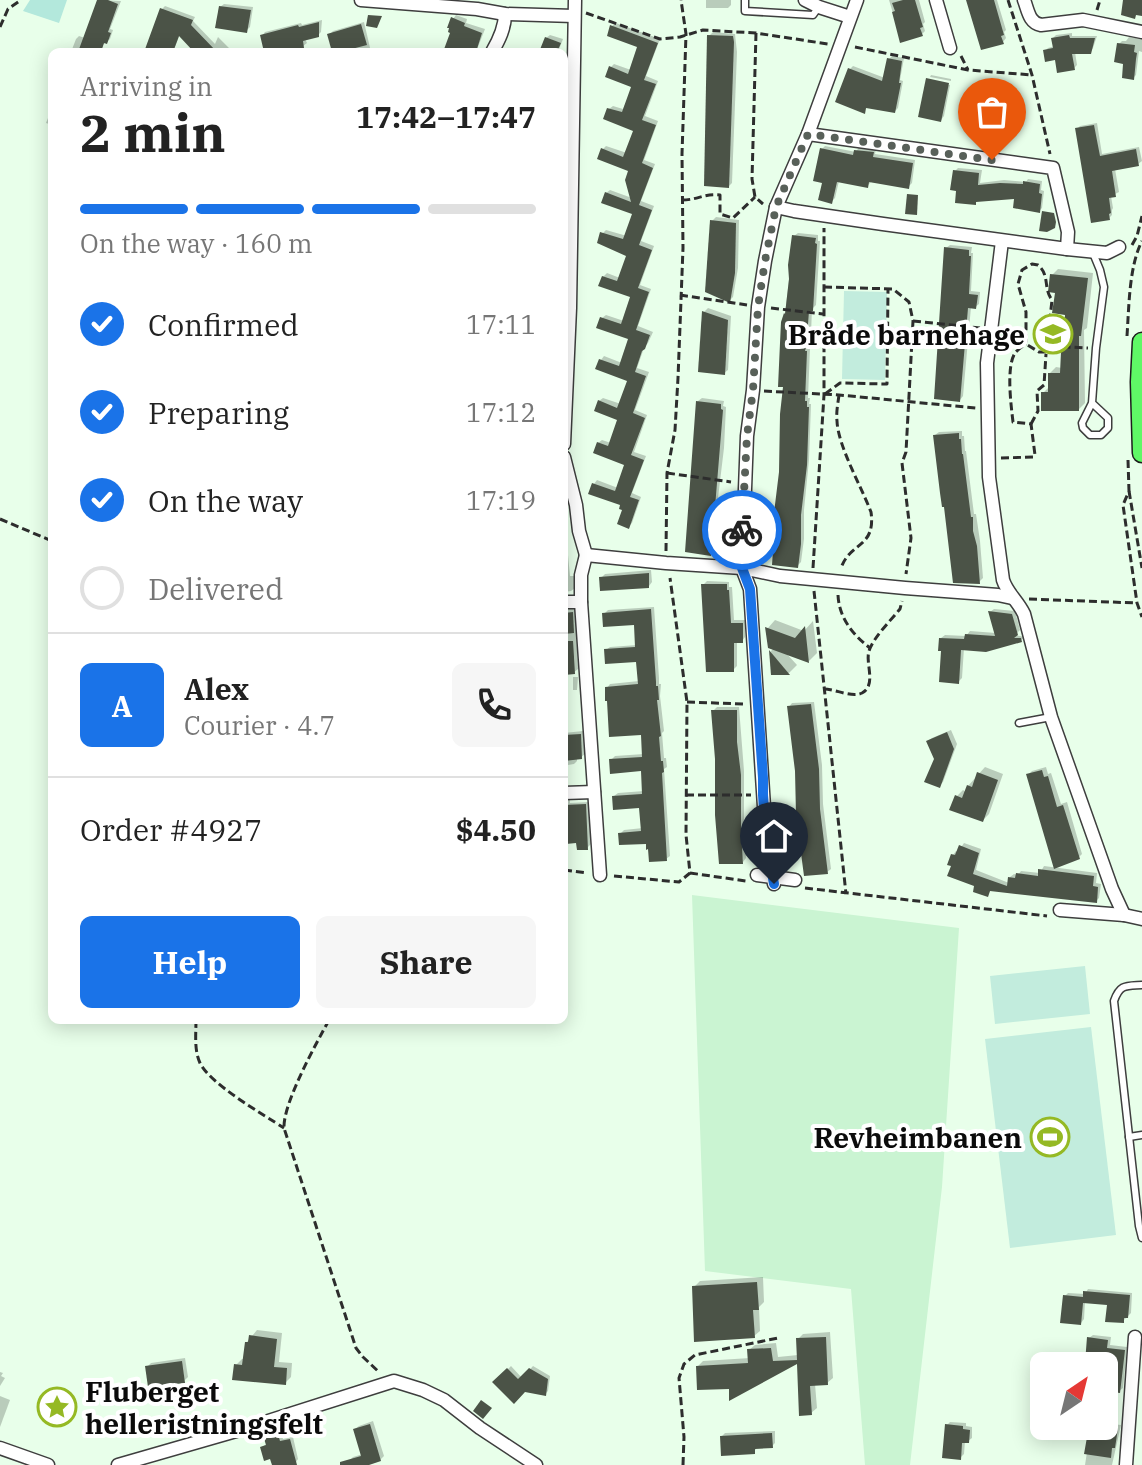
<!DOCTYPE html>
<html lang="en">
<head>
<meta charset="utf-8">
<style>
  :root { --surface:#fff; --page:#f6f6f6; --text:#222; --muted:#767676; --line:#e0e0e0; --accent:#1a73e8 }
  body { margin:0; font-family:"IBM Plex Serif",serif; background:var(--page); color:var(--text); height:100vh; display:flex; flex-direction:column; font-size:30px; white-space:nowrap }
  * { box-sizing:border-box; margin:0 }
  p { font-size:26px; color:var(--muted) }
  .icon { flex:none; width:44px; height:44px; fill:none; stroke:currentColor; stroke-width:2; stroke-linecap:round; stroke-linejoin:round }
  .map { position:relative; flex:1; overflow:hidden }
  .sheet { position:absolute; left:48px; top:48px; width:520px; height:976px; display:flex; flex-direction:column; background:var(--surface); border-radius:12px; box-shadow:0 4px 20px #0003 }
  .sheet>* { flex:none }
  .needle { width:52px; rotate:35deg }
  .buttons { position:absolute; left:1030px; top:1352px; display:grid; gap:16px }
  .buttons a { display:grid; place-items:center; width:88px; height:88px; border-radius:12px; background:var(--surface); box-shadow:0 4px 20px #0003; font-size:40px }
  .pin { position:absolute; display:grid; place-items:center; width:68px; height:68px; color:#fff; margin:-82px -34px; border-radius:50% 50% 50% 0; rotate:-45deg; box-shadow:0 0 8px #0007 }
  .pin .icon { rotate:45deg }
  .courier { position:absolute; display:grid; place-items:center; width:80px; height:80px; margin:-40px; border:6px solid #1a73e8; border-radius:50%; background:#fff; color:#222; box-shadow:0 2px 10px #0007 }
  .overview em { font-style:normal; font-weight:700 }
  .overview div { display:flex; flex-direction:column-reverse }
  .overview { display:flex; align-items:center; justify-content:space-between; height:136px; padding:0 32px }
  h1 { font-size:52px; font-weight:700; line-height:60px }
  .bar { display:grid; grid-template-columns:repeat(4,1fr); gap:12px 8px; align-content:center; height:96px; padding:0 32px }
  .bar i { height:10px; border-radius:6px; background:var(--line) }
  .bar .current { background:var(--accent) }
  .bar p { grid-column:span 4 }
  .line { display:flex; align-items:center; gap:20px; padding:0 32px; border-top:2px solid var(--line) }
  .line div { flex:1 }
  .round { display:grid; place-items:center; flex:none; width:84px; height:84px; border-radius:12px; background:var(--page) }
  ol { padding:0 32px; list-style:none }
  li { display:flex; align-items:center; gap:24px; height:88px }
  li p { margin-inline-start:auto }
  li .icon { padding:8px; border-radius:50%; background:var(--accent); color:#fff; stroke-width:4 }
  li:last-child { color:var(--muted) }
  li i { width:44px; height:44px; border:4px solid var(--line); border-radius:50% }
  .action { display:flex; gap:16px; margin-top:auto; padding:16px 32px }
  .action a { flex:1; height:92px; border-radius:12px; background:var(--accent); color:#fff; font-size:32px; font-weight:700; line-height:92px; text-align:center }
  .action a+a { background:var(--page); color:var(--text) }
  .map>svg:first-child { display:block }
  .farmland { fill:#caf4d2 }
  .green { fill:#b3e8dc }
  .pitch { fill:#c2ecdd }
  .shadow { fill:#0003 }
  .building { fill:#4b5347 }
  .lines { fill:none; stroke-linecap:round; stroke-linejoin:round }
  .service-casing { stroke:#3e3e3e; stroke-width:9 }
  .minor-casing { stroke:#3e3e3e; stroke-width:15 }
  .primary-casing { stroke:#1c1c1c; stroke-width:21 }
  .path { stroke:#2d2d2d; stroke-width:3; stroke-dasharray:8 4; stroke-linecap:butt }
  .service { stroke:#fff; stroke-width:6 }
  .minor { stroke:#fff; stroke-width:12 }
  .primary { stroke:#5ff866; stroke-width:18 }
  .done { stroke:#586059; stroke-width:8; stroke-dasharray:0 14.4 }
  .route { stroke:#1a73e8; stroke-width:10 }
  .labels { text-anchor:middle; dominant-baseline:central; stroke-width:8; stroke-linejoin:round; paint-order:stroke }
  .poi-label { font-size:28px; font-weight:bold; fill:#0b0b0b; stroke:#fff; text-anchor:end }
</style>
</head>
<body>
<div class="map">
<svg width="1142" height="1465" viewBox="0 0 1142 1465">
  <rect width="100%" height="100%" fill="#e8ffea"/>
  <polygon class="farmland" points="692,895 959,928 942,1187 910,1465 865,1465 851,1289 705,1271"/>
  <polygon class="green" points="30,0 67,0 59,23 23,11"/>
  <g class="pitch">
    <polygon points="844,291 887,292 885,380 842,379"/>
    <polygon points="1085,966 1090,1014 995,1024 990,976"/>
    <polygon points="1091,1027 1116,1235 1010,1248 985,1039"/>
  </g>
  <g class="shadow">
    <polygon points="99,0 121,1 110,29 113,30 110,39 100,47 97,52 71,52 76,39 79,36 85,38"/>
    <polygon points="706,0 731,0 731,5 728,8 706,8"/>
    <polygon points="889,0 919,0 925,22 923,24 925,31 922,34 901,40"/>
    <polygon points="968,0 997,0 1006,30 1004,32 1006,38 1003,42"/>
    <polygon points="224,4 253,7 250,27 246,31 220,7"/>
    <polygon points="165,6 195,17 193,21 215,44 218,37 233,52 197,52 180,34 173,52 146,52 162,9"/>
    <polygon points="456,15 467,19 466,23 485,29 476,52 445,52 452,32 453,19"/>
    <polygon points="322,20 321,32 318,35 305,39 307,43 303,46 280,52 266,52 262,36 265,32 301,23 302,25"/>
    <polygon points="364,22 371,52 334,52 329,35 333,31"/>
    <polygon points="616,23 660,39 646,76 658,81 645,116 658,121 644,160 655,164 641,201 654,206 641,241 654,246 640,285 651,289 638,326 653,332 648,343 644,348 637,368 649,372 635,410 647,415 634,452 646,456 632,493 641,497 632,523 628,527 622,504 594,484 597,480 618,488 627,464 598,443 602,440 611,443 620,419 599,401 603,398 621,404 629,380 601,360 604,356 622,363 631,338 602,318 606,315 624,321 633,296 603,277 607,273 620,278 629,254 602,234 606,230 627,236 635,213 606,193 610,190 632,198 631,169 603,149 606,146 627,153 635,130 609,109 613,106 623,109 634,85 610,68 614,64 631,70 640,46 612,26"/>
    <polygon points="713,32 735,34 737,52 732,183 729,186 709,36"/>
    <polygon points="1072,33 1072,36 1097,36 1093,48 1090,52 1075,52 1077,65 1074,68 1045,51 1048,48 1055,46 1053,38 1056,35"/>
    <polygon points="550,35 563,39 558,52 541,52 546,38"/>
    <polygon points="1129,37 1142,39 1142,52 1139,51 1136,75 1133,78 1119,44 1122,41 1126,41"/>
    <polygon points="892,56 904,58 900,80 903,81 898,108 895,111 868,106 864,111 850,69 853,66 885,78 889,59"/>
    <polygon points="931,75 951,79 951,81 930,77"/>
    <polygon points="928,80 950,85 944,116 941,120"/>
    <polygon points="52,108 52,125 46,123"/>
    <polygon points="1097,123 1102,154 1139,147 1142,161 1138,164 1115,169 1119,192 1111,196 1113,208 1112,210 1112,215 1109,218 1077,129 1080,126"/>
    <polygon points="825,146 856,152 859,147 876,149 875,154 915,160 912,183 908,187 871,182 867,186 839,181 835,198 832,201 825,181 822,149"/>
    <polygon points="958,168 982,170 980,183 1004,180 1026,182 1028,179 1042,181 1041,190 1044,191 1042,208 1039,211 1016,197 978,200 975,203 955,171"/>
    <polygon points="716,217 739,220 738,268 733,297 730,300 712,221"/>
    <polygon points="798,233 818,235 818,241 820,241 816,305 812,309 811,334 807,348 810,348 808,398 810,398 809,404 811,404 809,460 804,510 804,539 801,562 798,565 781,472 785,385 785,314 794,236"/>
    <polygon points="950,245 972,247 971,253 973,253 971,291 980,292 979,304 975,307 971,307 963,396 960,400 946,248"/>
    <polygon points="1058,269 1093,273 1087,328 1084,330 1085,403 1079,409 1043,393 1050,386 1050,373 1056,367 1062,368 1067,313 1052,275"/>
    <polygon points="708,308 731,316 728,370 724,373 700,370 704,312"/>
    <polygon points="702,398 724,401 723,406 726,407 724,448 718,498 717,527 714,550 711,554 698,401"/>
    <polygon points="962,431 962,436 964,436 965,451 966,451 974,514 976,514 980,541 983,578 979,582 935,435 939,432"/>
    <polygon points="568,555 570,576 575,576 575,588 571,591 564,592 564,556"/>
    <polygon points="651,570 652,582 649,586 602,577 605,574"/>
    <polygon points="707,581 729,582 729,587 732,587 734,620 745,620 745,637 742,641 737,641 737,666 733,670 703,585"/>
    <polygon points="654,607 659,678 659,684 661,684 660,696 664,731 662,733 664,758 666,758 667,767 664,769 670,856 666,859 647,842 620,834 624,830 643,828 641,806 614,796 618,793 644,791 643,769 611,760 615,756 644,754 643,733 607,688 610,684 639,681 638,659 606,650 610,647 637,645 635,623 604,614 608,610"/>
    <polygon points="564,608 575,608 578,669 574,672 564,673"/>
    <polygon points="994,609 1015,611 1020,630 1015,635 1025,637 1021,640 964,648 962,678 958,682 941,638 945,635 966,636 970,631 996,633 990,612"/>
    <polygon points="775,620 804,631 813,621 817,653 809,661 786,653 797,665 789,673 773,673 771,651 774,648 769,647 768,628"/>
    <polygon points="573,677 578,677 577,690 573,690"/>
    <polygon points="814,702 822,765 823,804 831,869 827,872 798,792 789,707 792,703"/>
    <polygon points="717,707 739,707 744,771 744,826 746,858 743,862 713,711"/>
    <polygon points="951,730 957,744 943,782 939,786 936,759 928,741 932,738"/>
    <polygon points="583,731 585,754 581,757 577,758 577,761 574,764 568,765 568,779 564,782 564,733"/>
    <polygon points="985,767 1003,774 989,814 983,820 957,796 963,790 966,792 968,786"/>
    <polygon points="1046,767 1048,774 1051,773 1061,804 1067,802 1082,854 1078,858 1028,775 1032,771"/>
    <polygon points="564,798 570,799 570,803 589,802 591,844 587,848 578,841 564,838"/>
    <polygon points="964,843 981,849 976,870 1009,883 1010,877 1014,874 1018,875 1021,871 1040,873 1044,866 1097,873 1096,883 1101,884 1099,898 1096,901 992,889 987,895 977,885 953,855 956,851 958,852"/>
    <polygon points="763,1277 764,1302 759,1307 760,1331 754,1336 694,1287 700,1281"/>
    <polygon points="1088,1289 1132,1293 1131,1313 1123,1321 1109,1304 1085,1302 1084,1319 1081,1323 1065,1296 1068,1293 1085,1294"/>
    <polygon points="257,1330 282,1333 279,1362 292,1363 291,1377 285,1383 236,1365 242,1359 245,1359 247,1342"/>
    <polygon points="830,1332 833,1378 827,1383 815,1384 817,1408 811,1413 799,1361 730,1387 698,1366 703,1361 750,1358 749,1350 755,1345 776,1343 778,1357 798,1355 798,1339 803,1334"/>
    <polygon points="1093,1335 1111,1337 1110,1345 1127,1347 1123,1388 1119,1391 1104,1389 1104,1366 1087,1366 1089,1338"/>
    <polygon points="185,1358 188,1377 184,1381 147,1367 151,1363"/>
    <polygon points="511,1366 522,1378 533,1366 550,1376 548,1391 545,1394 495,1382"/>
    <polygon points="0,1372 3,1373 1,1376 5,1378 0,1386"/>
    <polygon points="0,1396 10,1400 0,1427"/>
    <polygon points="1104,1416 1113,1417 1112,1424 1121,1425 1112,1465 1085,1465 1091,1426 1104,1426"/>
    <polygon points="373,1421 384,1456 380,1460 362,1465 351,1465 350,1460 353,1457 363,1454 355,1429 359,1426"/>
    <polygon points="950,1422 966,1423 966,1426 972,1427 972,1438 968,1441 965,1441 964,1454 960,1458 947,1425"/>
    <polygon points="279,1426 283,1439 293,1437 298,1459 296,1462 285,1465 262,1447 268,1443 265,1433 268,1430"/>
    <polygon points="775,1431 775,1443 772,1446 757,1447 754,1452 722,1436 725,1433"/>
  </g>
  <g class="building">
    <polygon points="97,0 108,0 118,4 108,32 111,33 107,44 104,43 102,49 99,48 97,52 78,52"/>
    <polygon points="903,0 915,0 923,27 920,28 923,36 900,43 892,12 895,11 892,3"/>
    <polygon points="966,0 994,0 1004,35 1001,36 1004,44 981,50"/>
    <polygon points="1123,0 1142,0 1142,16 1136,15 1135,19 1121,15"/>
    <polygon points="219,6 251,10 247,33 215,28"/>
    <polygon points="160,8 193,20 191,25 217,52 194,52 179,36 173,52 144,52"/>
    <polygon points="368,15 382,16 377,28 366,26"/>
    <polygon points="451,17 465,23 464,26 482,33 476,52 443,52 450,33 448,32 449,28 447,28"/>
    <polygon points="319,22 319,37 303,41 304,48 288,52 264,52 260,35 298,25 299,27"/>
    <polygon points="361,24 367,45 340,52 332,52 327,34"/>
    <polygon points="610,25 658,43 644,80 656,84 642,120 656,125 642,163 653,168 639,205 652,210 639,245 652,250 638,288 649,292 636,330 650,335 645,349 642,351 635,372 646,376 633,413 645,418 631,455 644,460 630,497 639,500 629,529 617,524 622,510 619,509 620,505 588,494 592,483 615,491 624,465 593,453 597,442 608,446 617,420 594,411 598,400 617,408 627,381 595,369 599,359 619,366 628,339 596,328 600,317 621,324 630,297 598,286 602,276 617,281 626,256 597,243 600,232 623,239 632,214 601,203 605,192 631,202 625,180 628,171 597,159 601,148 623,157 633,131 603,119 607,108 622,112 631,87 605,77 609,66 628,74 637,47 607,36"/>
    <polygon points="707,35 733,36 734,42 729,188 704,186"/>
    <polygon points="1069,35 1070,38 1095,38 1091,54 1072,54 1075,70 1057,73 1055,60 1045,62 1043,50 1053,48 1051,38"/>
    <polygon points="545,37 561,43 557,52 539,52"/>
    <polygon points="1117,43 1135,45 1134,52 1137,53 1136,59 1134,80 1122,78 1123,64 1114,62"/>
    <polygon points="887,58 902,61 899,83 901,83 895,113 866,108 865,114 835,102 848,68 882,81"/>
    <polygon points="926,78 949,83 941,122 918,117"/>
    <polygon points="1094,125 1100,156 1136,149 1139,166 1112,171 1116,197 1109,198 1111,213 1109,214 1110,220 1091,223 1075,128"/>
    <polygon points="820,148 853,155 854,150 874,152 873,157 913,163 909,189 869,182 868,188 837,182 832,204 818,200 822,183 813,181"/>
    <polygon points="953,170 979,173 978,185 1000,183 1023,184 1023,181 1040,184 1039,193 1042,194 1040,213 1013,208 1014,199 976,202 976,205 955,203 956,191 950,190"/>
    <polygon points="907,194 918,195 917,215 905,214"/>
    <polygon points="1042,211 1054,213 1056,222 1055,228 1047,232 1039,231"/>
    <polygon points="710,220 736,223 735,273 730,303 705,292"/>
    <polygon points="792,235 816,238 815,243 817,244 813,311 809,311 807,337 809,337 805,351 807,351 805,401 807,401 807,407 809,407 807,465 801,515 801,544 798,568 772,565 775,521 773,521 779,472 780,414 783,387 778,387 780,343 781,322 784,313 785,314 789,279 788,265"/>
    <polygon points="944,247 969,250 969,256 971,256 969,294 978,295 976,309 968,308 960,402 934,399"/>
    <polygon points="1050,274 1088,278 1081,336 1079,336 1079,411 1041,411 1041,392 1048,392 1048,373 1060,373 1061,352 1065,315 1052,313 1055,293 1048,292"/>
    <polygon points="702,311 728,320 725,375 698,372"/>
    <polygon points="696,401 721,404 721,409 723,410 711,556 685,552"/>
    <polygon points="959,433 959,439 961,439 962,454 963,454 971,517 973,517 973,531 977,546 980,584 953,583 944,507 942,507 940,493 933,435"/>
    <polygon points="649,573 649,588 600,591 599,577"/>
    <polygon points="701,584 727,584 727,590 729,590 731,623 743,623 743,643 734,643 734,672 706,672"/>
    <polygon points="651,609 656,682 656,686 658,686 659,700 657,700 661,736 659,737 661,761 663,761 664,772 662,773 667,861 649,862 648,849 646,850 646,844 619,845 618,833 641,831 639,808 613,810 612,796 642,794 641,771 610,774 609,759 642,757 641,735 609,737 607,701 605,701 605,687 638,684 636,662 605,664 604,649 635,647 634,625 603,627 602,613"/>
    <polygon points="988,611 1012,614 1018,635 1014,638 1021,638 1022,642 986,652 961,650 959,684 939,682 941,651 938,651 939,638 964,639 965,634 995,636"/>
    <polygon points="573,612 574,633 564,634 564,613"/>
    <polygon points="805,626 809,663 768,648 765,627 795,638"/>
    <polygon points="564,641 573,641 575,674 564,675"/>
    <polygon points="769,650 790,675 771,675"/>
    <polygon points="811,704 819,769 820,809 828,874 804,876 796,815 795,771 787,706"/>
    <polygon points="711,710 737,710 737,742 741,775 741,831 743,864 719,864 715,815 715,759"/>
    <polygon points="947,732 954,749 940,788 924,782 934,759 926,741"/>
    <polygon points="581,734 582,759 564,761 564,735"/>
    <polygon points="1042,770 1044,777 1048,776 1057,807 1063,805 1080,859 1054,869 1026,774"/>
    <polygon points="977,772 998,780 983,822 949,810 955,795 962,798 967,785 972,787"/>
    <polygon points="586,804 588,850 577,850 576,843 566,844 564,805"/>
    <polygon points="959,845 979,853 973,874 1007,886 1008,877 1015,878 1016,873 1038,876 1038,869 1094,876 1093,886 1098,887 1097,903 990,891 988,897 973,892 974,886 947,876 951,866 947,865 951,854 955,855"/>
    <polygon points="757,1282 759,1310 753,1310 755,1338 694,1342 692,1286"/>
    <polygon points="1083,1291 1130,1295 1128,1318 1124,1318 1124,1323 1105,1322 1107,1305 1083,1303 1081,1325 1060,1323 1063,1295 1083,1297"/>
    <polygon points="249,1335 277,1339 274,1367 287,1368 286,1385 232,1380 234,1364 242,1365 245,1342 248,1342"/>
    <polygon points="826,1337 828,1385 810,1386 812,1415 799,1416 797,1364 729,1401 729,1389 697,1390 696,1366 748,1363 747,1349 771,1348 773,1361 797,1360 796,1338"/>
    <polygon points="1087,1337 1108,1340 1107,1348 1125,1350 1120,1393 1104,1391 1104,1365 1085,1363"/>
    <polygon points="182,1361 185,1383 148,1387 145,1366"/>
    <polygon points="507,1368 518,1379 529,1368 548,1379 546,1396 525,1392 514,1404 492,1382"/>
    <polygon points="481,1400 492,1408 483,1419 473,1411"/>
    <polygon points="370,1424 381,1461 369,1465 340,1465 340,1462 361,1456 353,1429"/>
    <polygon points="945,1424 963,1426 963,1429 970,1430 969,1443 962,1443 961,1460 942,1458"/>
    <polygon points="1089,1426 1109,1426 1118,1428 1115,1448 1112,1448 1111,1458 1084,1454"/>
    <polygon points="276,1428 280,1441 290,1439 297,1465 272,1465 270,1459 264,1461 260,1447 266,1445 262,1432"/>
    <polygon points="772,1433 773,1448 755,1449 755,1454 721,1456 720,1436"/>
  </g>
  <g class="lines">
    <g class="service-casing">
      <g id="service">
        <polyline points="745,0 745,11 813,15 818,8"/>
        <polyline points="1092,403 1108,418 1108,428 1101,435 1090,435 1083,428 1082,423 1092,403 1096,348 1104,287 1100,270 1093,253"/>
        <polyline points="1019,723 1051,717"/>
        <path d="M1142,985c-16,1 -22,-1 -28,16l25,225 3,12"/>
        <polyline points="1129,1137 1142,1135"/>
      </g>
    </g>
    <g class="minor-casing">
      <g id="minor">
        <polyline points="361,0 477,9 505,14 574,16"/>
        <polyline points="805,0 819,7 850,17"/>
        <polyline points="936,0 950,48"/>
        <path d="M1024,0c4,10 5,23 17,25l42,-5 59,12"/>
        <path d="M492,52c7,-12 13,-24 13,-38"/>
        <polyline points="808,134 1053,168 1068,232 1067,249"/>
        <polyline points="776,207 794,211 883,224 1067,249 1107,253 1119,247"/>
        <path d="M1002,241l-15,122 2,114 14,103c4,13 15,21 21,34l27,103 61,172 12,26"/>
        <polyline points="564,444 570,308 575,0"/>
        <polyline points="564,457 576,505 579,531 586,555"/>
        <polyline points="586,555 666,563 742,568 780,576 905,588 998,595 1012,598"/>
        <polyline points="586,555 581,575 581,602 600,875"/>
        <polyline points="564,602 581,602"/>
        <polyline points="564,793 594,792"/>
        <polyline points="757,875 795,880"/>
        <polyline points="774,884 766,838 750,589 742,568 747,436 753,390 758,307 765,261 776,207 808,134 857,0"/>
        <polyline points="1060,910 1124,915 1142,919"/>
        <polyline points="0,1448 48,1465"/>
        <polyline points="118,1465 243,1429 394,1381 423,1390 444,1400 480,1428 536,1465"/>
        <polyline points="1126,1465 1135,1337"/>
      </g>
    </g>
    <g class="primary-casing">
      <polyline id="primary" points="1142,342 1140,382 1142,453"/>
    </g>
    <g class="path">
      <polyline points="1008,0 1032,75 1050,154"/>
      <polyline points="1097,10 1100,0"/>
      <polyline points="586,13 660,39 680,37 703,30 756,33 828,44"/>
      <polyline points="0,27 8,9 21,0"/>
      <polyline points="756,33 752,179 755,197 763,204"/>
      <polyline points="855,47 968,70 1032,75"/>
      <polyline points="961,56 968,70"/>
      <path d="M682,200c16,0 23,-7 38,-5v19l13,4 22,-21"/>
      <polyline points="1132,245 1137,236 1142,216"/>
      <polyline points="824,287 893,289 909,302 913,321 906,452 902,463 911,538 906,574"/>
      <polyline points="680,295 747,305"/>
      <polyline points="771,308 823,314"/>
      <polyline points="913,321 980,328"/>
      <polyline points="825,334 843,335"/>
      <path d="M1127,336c2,-29 2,-70 15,-95"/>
      <path d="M1046,352h-7l-13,-8v-32l-8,-28 4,-14 10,-6 6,1c12,10 5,23 14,35l-5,46 41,2"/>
      <polyline points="764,391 839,395 976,408"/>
      <polyline points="825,394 840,383 887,384 888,289"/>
      <path d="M839,395c-1,8 -3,17 -2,26 1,25 24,65 34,91 5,36 -21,30 -30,56"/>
      <polyline points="1031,424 1038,411 1037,391 1044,385 1046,354"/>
      <path d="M1001,458l32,-1 2,-2 -4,-31 -18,-2c-2,-17 -7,-55 2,-69 2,-3 8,-7 11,-9"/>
      <polyline points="1128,460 1129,491 1123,505 1137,603 1142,617"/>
      <polyline points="667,473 731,482"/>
      <polyline points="1129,491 1142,568"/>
      <polyline points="0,519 52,541"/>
      <polyline points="666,551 667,473 675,430 678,378 683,248 682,154 686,34 681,0"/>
      <polyline points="813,568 824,395 824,228"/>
      <polyline points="814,591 846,894"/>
      <path d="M838,595c1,23 15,40 32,53"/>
      <polyline points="1029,599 1137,603"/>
      <path d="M824,689c11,0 28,9 38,4 15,-8 3,-30 7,-42 4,-13 22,-31 31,-42l2,-8"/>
      <polyline points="687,702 743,704"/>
      <polyline points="686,795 751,795"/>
      <polyline points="564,870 587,873"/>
      <polyline points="690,873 746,881"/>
      <polyline points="614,876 679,882 690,873 686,835 687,702 670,578"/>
      <polyline points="805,888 1047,916"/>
      <path d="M196,1020c0,14 -2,30 4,43 10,21 64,52 84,65"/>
      <path d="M329,1020c-13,24 -46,83 -45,108l72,220 7,9 17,16"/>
      <polyline points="683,1465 684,1437 679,1378 684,1364 695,1355 778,1338"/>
    </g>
    <use href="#service" class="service"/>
    <use href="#minor" class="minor"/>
    <use href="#primary" class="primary"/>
  </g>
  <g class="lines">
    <polyline class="done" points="742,530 747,436 753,390 758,307 765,261 776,207 808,134 992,160"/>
    <polyline class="route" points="742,530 742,568 750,589 763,778 763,795 766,838 774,884"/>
  </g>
  <defs>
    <g id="school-ring" transform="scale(2)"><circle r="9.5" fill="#fff" stroke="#95b924" stroke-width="1.5"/><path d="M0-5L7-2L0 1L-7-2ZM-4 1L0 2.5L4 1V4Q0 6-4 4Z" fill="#95b924"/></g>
    <g id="stadium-ring" transform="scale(2)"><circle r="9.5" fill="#fff" stroke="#95b924" stroke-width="1.5"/><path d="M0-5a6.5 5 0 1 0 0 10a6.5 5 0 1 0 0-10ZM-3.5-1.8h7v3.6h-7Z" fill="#95b924"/></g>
    <g id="sight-ring" transform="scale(2)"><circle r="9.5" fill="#fff" stroke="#95b924" stroke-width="1.5"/><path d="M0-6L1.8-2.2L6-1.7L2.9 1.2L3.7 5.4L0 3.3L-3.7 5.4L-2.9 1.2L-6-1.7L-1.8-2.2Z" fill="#95b924"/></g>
  </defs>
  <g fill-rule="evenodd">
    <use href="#school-ring" x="1053" y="334"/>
    <use href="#stadium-ring" x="1050" y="1137"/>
    <use href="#sight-ring" x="57" y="1407"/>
  </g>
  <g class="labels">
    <g class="poi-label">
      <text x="1025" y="334">Bråde barnehage</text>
      <text x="1022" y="1137">Revheimbanen</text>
      <text x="85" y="1391" text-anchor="start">Fluberget<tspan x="85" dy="32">helleristningsfelt</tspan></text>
    </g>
  </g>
</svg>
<div class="buttons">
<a><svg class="needle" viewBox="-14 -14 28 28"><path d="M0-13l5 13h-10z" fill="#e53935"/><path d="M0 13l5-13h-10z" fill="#767676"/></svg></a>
</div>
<div class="pin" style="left:992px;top:160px;background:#ea580c"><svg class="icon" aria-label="bag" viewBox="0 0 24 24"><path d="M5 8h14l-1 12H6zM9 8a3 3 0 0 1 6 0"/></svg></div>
<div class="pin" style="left:774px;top:884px;background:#1f2937"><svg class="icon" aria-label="home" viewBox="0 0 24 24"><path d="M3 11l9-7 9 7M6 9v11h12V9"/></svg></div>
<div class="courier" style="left:742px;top:530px"><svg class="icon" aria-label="bike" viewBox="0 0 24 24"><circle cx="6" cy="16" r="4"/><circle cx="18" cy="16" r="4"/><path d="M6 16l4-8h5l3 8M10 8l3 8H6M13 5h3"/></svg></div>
<section class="sheet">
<div class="overview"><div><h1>2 min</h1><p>Arriving in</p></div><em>17:42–17:47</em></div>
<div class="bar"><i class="current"></i><i class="current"></i><i class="current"></i><i></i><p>On the way · 160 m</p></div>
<ol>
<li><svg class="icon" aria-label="check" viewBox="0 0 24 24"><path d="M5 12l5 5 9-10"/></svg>Confirmed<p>17:11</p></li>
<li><svg class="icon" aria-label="check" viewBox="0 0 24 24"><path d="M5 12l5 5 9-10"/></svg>Preparing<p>17:12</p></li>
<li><svg class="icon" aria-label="check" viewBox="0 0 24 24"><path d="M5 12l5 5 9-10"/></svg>On the way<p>17:19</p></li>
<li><i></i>Delivered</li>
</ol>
<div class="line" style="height:144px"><b class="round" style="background:var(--accent);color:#fff">A</b><div><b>Alex</b><p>Courier · 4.7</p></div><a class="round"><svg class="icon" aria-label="phone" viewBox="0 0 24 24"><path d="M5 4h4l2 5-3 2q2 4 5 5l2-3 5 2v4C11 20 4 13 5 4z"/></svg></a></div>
<div class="line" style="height:104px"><div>Order #4927</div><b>$4.50</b></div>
<div class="action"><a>Help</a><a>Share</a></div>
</section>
</div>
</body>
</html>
